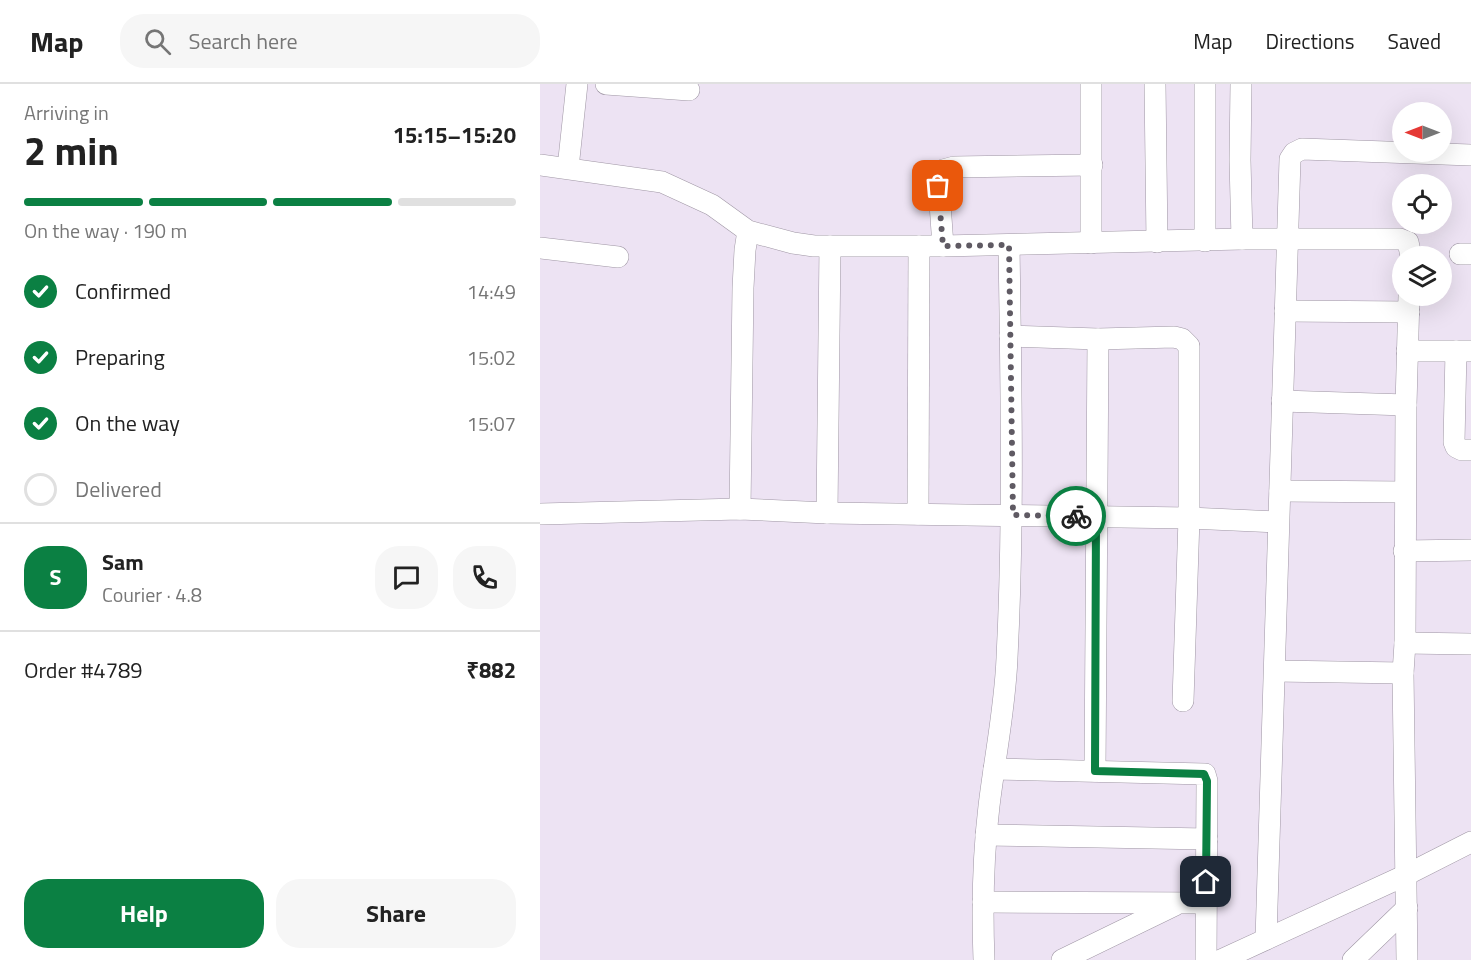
<!DOCTYPE html>
<html lang="en">
<head>
<meta charset="utf-8">
<style>
  :root { --surface:#fff; --page:#f6f6f6; --text:#222; --muted:#767676; --line:#e0e0e0; --accent:#0b8043 }
  body { margin:0; font-family:"Titillium Web",sans-serif; background:var(--page); color:var(--text); height:100vh; display:flex; flex-direction:column; font-size:22px; white-space:nowrap }
  * { box-sizing:border-box; margin:0 }
  p { font-size:20px; color:var(--muted) }
  .icon { flex:none; width:33px; height:33px; fill:none; stroke:currentColor; stroke-width:2; stroke-linecap:round; stroke-linejoin:round }
  .map { position:relative; flex:1; overflow:hidden }
  .details { display:flex; flex-direction:column; background:var(--surface); width:540px }
  .details>* { flex:none }
  .needle { width:39px; rotate:270deg }
  .tools { position:absolute; left:852px; top:18px; display:grid; gap:12px }
  .tools a { display:grid; place-items:center; width:60px; height:60px; border-radius:50%; background:var(--surface); box-shadow:0 6px 24px #0002; font-size:30px }
  .pin { position:absolute; display:grid; place-items:center; width:51px; height:51px; color:#fff; margin:-26px; border-radius:12px; box-shadow:0 3px 9px #0006 }
  .courier { position:absolute; display:grid; place-items:center; width:60px; height:60px; margin:-30px; border:4px solid #0b8043; border-radius:50%; background:#fff; color:#222; box-shadow:0 2px 8px #0007 }
  .head em { font-style:normal; font-weight:700 }
  .head div { display:flex; flex-direction:column-reverse }
  .head { display:flex; align-items:center; justify-content:space-between; height:102px; padding:0 24px }
  h1 { font-size:39px; font-weight:700; line-height:45px }
  .bar { display:grid; grid-template-columns:repeat(4,1fr); gap:9px 6px; align-content:center; height:72px; padding:0 24px }
  .bar i { height:8px; border-radius:4px; background:var(--line) }
  .bar .on { background:var(--accent) }
  .bar p { grid-column:span 4 }
  .line { display:flex; align-items:center; gap:15px; padding:0 24px; border-top:2px solid var(--line) }
  .line div { flex:1 }
  .round { display:grid; place-items:center; flex:none; width:63px; height:63px; border-radius:24px; background:var(--page) }
  ol { padding:0 24px; list-style:none }
  li { display:flex; align-items:center; gap:18px; height:66px }
  li p { margin-inline-start:auto }
  li .icon { padding:6px; border-radius:50%; background:var(--accent); color:#fff; stroke-width:4 }
  li:last-child { color:var(--muted) }
  li i { width:33px; height:33px; border:3px solid var(--line); border-radius:50% }
  .action { display:flex; gap:12px; margin-top:auto; padding:12px 24px }
  .action a { flex:1; height:69px; border-radius:24px; background:var(--accent); color:#fff; font-size:24px; font-weight:700; line-height:69px; text-align:center }
  .action a+a { background:var(--page); color:var(--text) }
  header { display:flex; align-items:center; gap:36px; box-sizing:border-box; height:84px; padding:0 30px; background:var(--surface); border-bottom:2px solid var(--line) }
  header strong { font-size:28px }
  nav { display:flex; gap:33px; margin-inline-start:auto; font-size:21px }
  .search { width:420px; height:54px; background:var(--page); display:flex; align-items:center; gap:15px; box-sizing:border-box; padding:0 21px; border-radius:24px; color:var(--muted); font-size:22px }
  main { display:flex; flex:1; min-height:0 }
  .map>svg:first-child { display:block }
  .lines { fill:none; stroke-linecap:round; stroke-linejoin:round }
  .minor-casing { stroke:#9f96a4; stroke-width:22 }
  .minor { stroke:#fff; stroke-width:21 }
  .done { stroke:#5f5a63; stroke-width:6; stroke-dasharray:0 10.8 }
  .route { stroke:#0b8043; stroke-width:8 }
</style>
</head>
<body>
<header>
<strong>Map</strong>
<div class="search"><svg class="icon" aria-label="search" viewBox="0 0 24 24"><circle cx="10" cy="10" r="6"/><path d="M15 15l6 6"/></svg>Search here</div>
<nav><a>Map</a><a>Directions</a><a>Saved</a></nav>
</header>
<main>
<section class="details">
<div class="head"><div><h1>2 min</h1><p>Arriving in</p></div><em>15:15–15:20</em></div>
<div class="bar"><i class="on"></i><i class="on"></i><i class="on"></i><i></i><p>On the way · 190 m</p></div>
<ol>
<li><svg class="icon" aria-label="check" viewBox="0 0 24 24"><path d="M5 12l5 5 9-10"/></svg>Confirmed<p>14:49</p></li>
<li><svg class="icon" aria-label="check" viewBox="0 0 24 24"><path d="M5 12l5 5 9-10"/></svg>Preparing<p>15:02</p></li>
<li><svg class="icon" aria-label="check" viewBox="0 0 24 24"><path d="M5 12l5 5 9-10"/></svg>On the way<p>15:07</p></li>
<li><i></i>Delivered</li>
</ol>
<div class="line" style="height:108px"><b class="round" style="background:var(--accent);color:#fff">S</b><div><b>Sam</b><p>Courier · 4.8</p></div><a class="round"><svg class="icon" aria-label="chat" viewBox="0 0 24 24"><path d="M4 5h16v11H9l-5 4z"/></svg></a><a class="round"><svg class="icon" aria-label="phone" viewBox="0 0 24 24"><path d="M5 4h4l2 5-3 2q2 4 5 5l2-3 5 2v4C11 20 4 13 5 4z"/></svg></a></div>
<div class="line" style="height:78px"><div>Order #4789</div><b>₹882</b></div>
<div class="action"><a>Help</a><a>Share</a></div>
</section>
<div class="map">
<svg width="931" height="876" viewBox="0 0 931 876">
  <rect width="100%" height="100%" fill="#ede3f3"/>
  <g class="lines">
    <g class="minor-casing">
      <g id="minor">
        <polyline points="66,0 149,6"/>
        <polyline points="615,0 617,158"/>
        <polyline points="701,0 700,76 702,155"/>
        <polyline points="0,81 122,98 172,121 208,147 253,159 274,162 403,162 702,155 860,155 868,158 871,172"/>
        <polyline points="28,84 37,0"/>
        <polyline points="665,157 665,0"/>
        <polyline points="551,159 551,0"/>
        <polyline points="403,162 398,91 403,86 414,83 552,81"/>
        <polyline points="0,164 78,173"/>
        <polyline points="920,170 931,170"/>
        <polyline points="745,227 869,228"/>
        <polyline points="470,252 558,255 634,253 642,255 649,262 649,434 643,617"/>
        <polyline points="867,267 930,267"/>
        <polyline points="916,267 914,358 916,363 922,366 931,366"/>
        <polyline points="742,317 866,321"/>
        <polyline points="740,407 865,408"/>
        <polyline points="200,425 203,204 205,166 208,147"/>
        <polyline points="287,429 290,162"/>
        <polyline points="0,430 200,425 287,429 649,434 738,438"/>
        <polyline points="378,430 379,162"/>
        <polyline points="864,467 931,466"/>
        <polyline points="865,559 931,560"/>
        <polyline points="735,587 863,589"/>
        <polyline points="454,685 665,690 667,697 666,876"/>
        <polyline points="555,687 558,255"/>
        <polyline points="446,751 667,755"/>
        <polyline points="443,818 666,819"/>
        <polyline points="726,855 750,75 754,69 762,65 931,71"/>
        <path d="M444,876c-2,-51 -1,-103 5,-154 6,-50 16,-98 18,-148 7,-138 4,-275 2,-413"/>
        <polyline points="522,876 635,821"/>
        <polyline points="681,876 866,791 931,758"/>
        <polyline points="813,876 867,824"/>
        <polyline points="867,876 863,589 865,559 866,321 869,212"/>
      </g>
    </g>
    <use href="#minor" class="minor"/>
  </g>
  <g class="lines">
    <polyline class="done" points="398,102 403,162 469,161 473,431 536,432"/>
    <polyline class="route" points="536,432 556,432 555,687 664,690 667,697 666,798"/>
  </g>
</svg>
<div class="tools">
<a><svg class="needle" viewBox="-14 -14 28 28"><path d="M0-13l5 13h-10z" fill="#e53935"/><path d="M0 13l5-13h-10z" fill="#767676"/></svg></a>
<a><svg class="icon" aria-label="locate" viewBox="0 0 24 24"><circle cx="12" cy="12" r="6"/><path d="M12 2v4M12 18v4M2 12h4M18 12h4"/></svg></a>
<a><svg class="icon" aria-label="layers" viewBox="0 0 24 24"><path d="M12 4l9 5-9 5-9-5zM3 14l9 5 9-5"/></svg></a>
</div>
<div class="pin" style="left:398px;top:102px;background:#ea580c"><svg class="icon" aria-label="bag" viewBox="0 0 24 24"><path d="M5 8h14l-1 12H6zM9 8a3 3 0 0 1 6 0"/></svg></div>
<div class="pin" style="left:666px;top:798px;background:#1f2937"><svg class="icon" aria-label="home" viewBox="0 0 24 24"><path d="M3 11l9-7 9 7M6 9v11h12V9"/></svg></div>
<div class="courier" style="left:536px;top:432px"><svg class="icon" aria-label="bike" viewBox="0 0 24 24"><circle cx="6" cy="16" r="4"/><circle cx="18" cy="16" r="4"/><path d="M6 16l4-8h5l3 8M10 8l3 8H6M13 5h3"/></svg></div>
</div>
</main>
</body>
</html>
